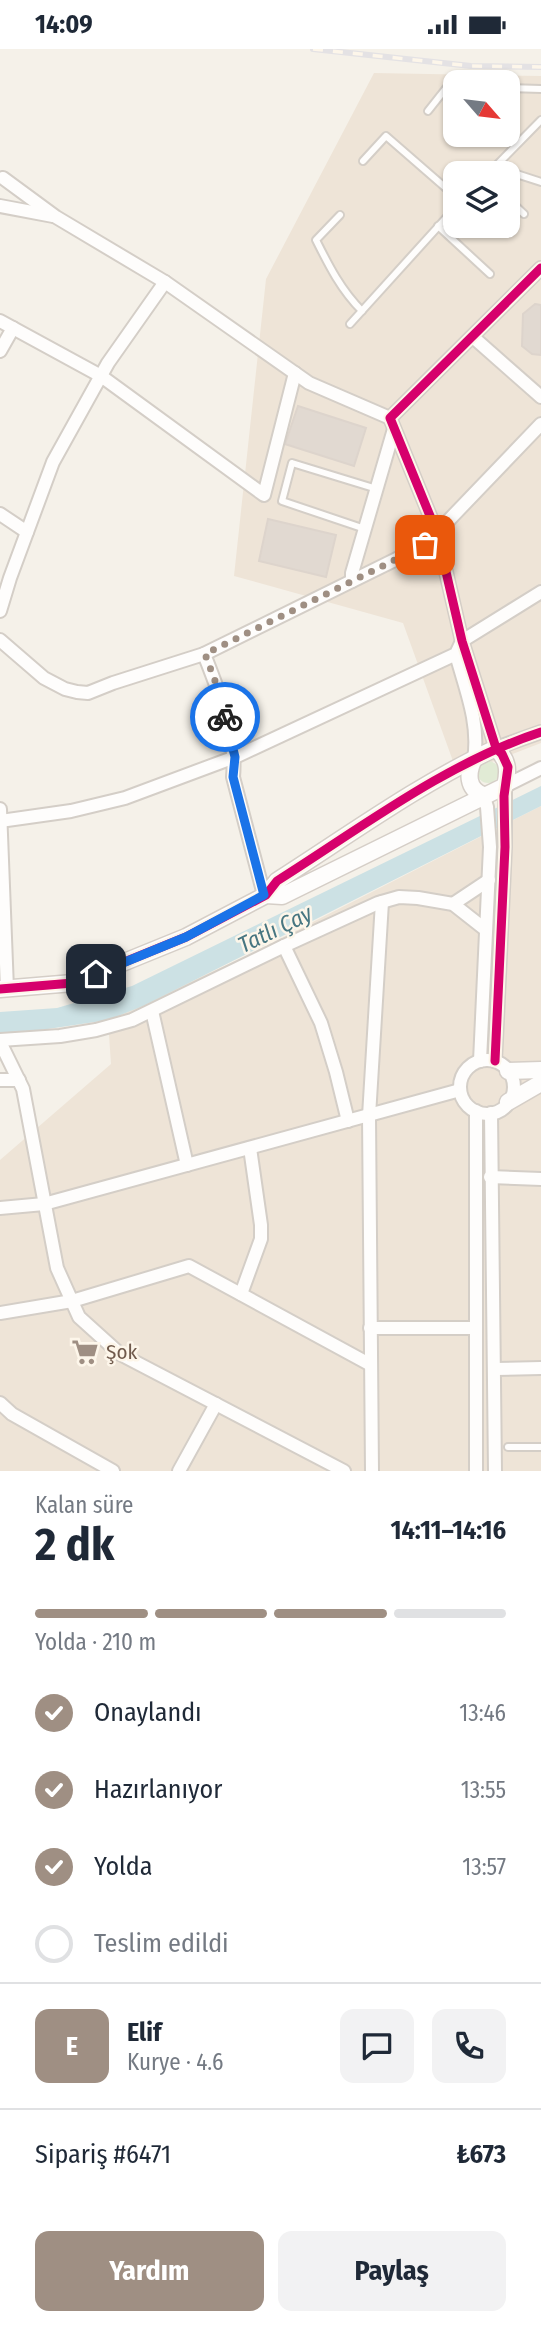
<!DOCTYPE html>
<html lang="tr">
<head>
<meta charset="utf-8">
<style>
  :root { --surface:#fff; --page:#f2f2f3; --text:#1f2937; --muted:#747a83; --line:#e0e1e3; --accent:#9f8f83 }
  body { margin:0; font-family:"Fira Sans Condensed",sans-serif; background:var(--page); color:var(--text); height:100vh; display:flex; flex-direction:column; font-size:26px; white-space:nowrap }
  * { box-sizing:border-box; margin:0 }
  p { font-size:23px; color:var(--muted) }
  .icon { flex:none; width:38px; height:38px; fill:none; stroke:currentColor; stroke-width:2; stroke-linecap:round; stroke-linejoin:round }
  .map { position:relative; height:1422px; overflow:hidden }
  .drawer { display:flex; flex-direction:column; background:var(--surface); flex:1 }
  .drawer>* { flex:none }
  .needle { width:46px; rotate:118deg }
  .fabs { position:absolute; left:443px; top:21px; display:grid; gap:14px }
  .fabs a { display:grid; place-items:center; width:77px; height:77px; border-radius:14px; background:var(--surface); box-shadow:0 2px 5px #0004; font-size:35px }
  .pin { position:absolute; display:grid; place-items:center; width:60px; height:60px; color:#fff; margin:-30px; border-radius:14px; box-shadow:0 4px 10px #0006 }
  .courier { position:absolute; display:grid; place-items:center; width:70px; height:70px; margin:-35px; border:5px solid #1a73e8; border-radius:50%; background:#fff; color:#222; box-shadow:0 2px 9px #0007 }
  .summary em { font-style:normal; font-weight:700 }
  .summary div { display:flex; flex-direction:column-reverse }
  .summary { display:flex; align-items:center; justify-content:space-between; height:119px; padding:0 35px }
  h1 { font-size:46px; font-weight:700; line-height:52px }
  .bar { display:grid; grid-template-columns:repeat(4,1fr); gap:10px 7px; align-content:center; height:84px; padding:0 35px }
  .bar i { height:9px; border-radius:5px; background:var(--line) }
  .bar .on { background:var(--accent) }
  .bar p { grid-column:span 4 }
  .line { display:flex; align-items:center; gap:18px; padding:0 35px; border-top:2px solid var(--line) }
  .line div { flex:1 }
  .round { display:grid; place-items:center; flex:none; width:74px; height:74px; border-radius:14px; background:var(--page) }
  ol { padding:0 35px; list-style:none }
  li { display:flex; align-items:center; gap:21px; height:77px }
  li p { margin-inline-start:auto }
  li .icon { padding:7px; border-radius:50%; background:var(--accent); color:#fff; stroke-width:4 }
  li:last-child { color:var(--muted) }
  li i { width:38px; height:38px; border:4px solid var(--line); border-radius:50% }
  .button { display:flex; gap:14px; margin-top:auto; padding:14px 35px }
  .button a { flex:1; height:80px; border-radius:14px; background:var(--accent); color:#fff; font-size:28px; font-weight:700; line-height:80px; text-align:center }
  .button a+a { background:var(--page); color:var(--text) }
  .status { display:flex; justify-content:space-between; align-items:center; height:49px; padding:0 35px; background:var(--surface); direction:ltr }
  .status svg { height:19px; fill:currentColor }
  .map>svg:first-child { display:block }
  .residential { fill:#eee4d7; fill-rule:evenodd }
  .green { fill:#e1ebd5 }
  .water { fill:#cce1e4 }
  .building { fill:#e1d9d1; stroke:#ddd4cc; stroke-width:2 }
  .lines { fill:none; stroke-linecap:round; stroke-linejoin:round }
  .lane-casing { stroke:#d4cec7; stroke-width:10 }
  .street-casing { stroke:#d4cec7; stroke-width:16 }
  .secondary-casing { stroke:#d5cec7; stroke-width:19 }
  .lane { stroke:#fefdfc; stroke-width:6 }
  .street { stroke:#fefdfc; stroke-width:12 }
  .secondary { stroke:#fefdfc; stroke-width:16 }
  .rail-casing { stroke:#e4e2e4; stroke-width:6 }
  .rail { stroke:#fdf6ea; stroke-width:3.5; stroke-dasharray:10; stroke-linecap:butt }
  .cycleway-casing { stroke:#fdf6ea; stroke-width:13 }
  .cycleway { stroke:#d6006c; stroke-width:9 }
  .done { stroke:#9f8f83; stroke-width:7; stroke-dasharray:0 12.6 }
  .route { stroke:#1a73e8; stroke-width:9 }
  .labels { text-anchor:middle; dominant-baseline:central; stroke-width:5; stroke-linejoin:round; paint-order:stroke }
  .poi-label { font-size:21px; fill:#705a4c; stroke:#fdf6ea; text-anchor:start }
  .water-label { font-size:23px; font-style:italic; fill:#477681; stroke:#fdf6ea }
</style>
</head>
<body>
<div class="status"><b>14:09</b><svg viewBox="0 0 49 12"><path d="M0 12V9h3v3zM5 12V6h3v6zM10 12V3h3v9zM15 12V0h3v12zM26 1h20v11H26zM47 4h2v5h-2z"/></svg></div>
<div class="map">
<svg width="541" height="1422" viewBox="0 0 541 1422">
  <rect width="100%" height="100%" fill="#f5f1e9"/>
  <g class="residential">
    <path d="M374,24l167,3v667l-83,32 -55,-152 -169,-47 32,-297zM455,33h53v53h-53zM455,124h53v53h-53z"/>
    <polygon points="541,757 541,1422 0,1422 0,1111 111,1015 108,971 248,906"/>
  </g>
  <circle class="green" cx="488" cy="723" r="11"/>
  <polygon class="water" points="541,737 541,757 143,957 108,971 21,984 0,984 0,963 57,959 132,937"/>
  <g class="building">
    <polygon points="535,255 541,256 541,306 532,305 522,297 523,265"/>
    <polygon points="298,357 366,379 354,417 285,395"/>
    <polygon points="268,470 336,486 326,528 259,512"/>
  </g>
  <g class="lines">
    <g class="lane-casing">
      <g id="lane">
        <polyline points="508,39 541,40"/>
        <polyline points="428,62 447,38 455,38"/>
        <polyline points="363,112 386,87 455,147"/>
        <polyline points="495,118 541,133"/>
        <polyline points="489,124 541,71"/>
        <polyline points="508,150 524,165"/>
        <path d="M340,166l-24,25c13,26 25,50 46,71"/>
        <polyline points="438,177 490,225"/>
        <polyline points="350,275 455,159"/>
        <polyline points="365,480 282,452 292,414 377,440"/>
        <polyline points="508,1398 541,1398"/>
      </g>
    </g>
    <g class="street-casing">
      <g id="street">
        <polyline points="3,129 56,168 165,233 309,334 390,369"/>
        <polyline points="0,157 53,167"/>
        <polyline points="541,219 390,369 437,484 462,592 496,699 541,683"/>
        <polyline points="0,272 101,327 264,446 295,324"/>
        <polyline points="473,288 541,348"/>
        <polyline points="0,302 13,279"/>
        <polyline points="0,465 27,483"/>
        <polyline points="352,532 352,524 394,380"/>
        <polyline points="0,562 10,529 53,413 108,314 165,233"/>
        <path d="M0,591l44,38 21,11 12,3 11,1 25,-10 91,-29c15,38 33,82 29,123l31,118"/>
        <polyline points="204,605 425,496 541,375"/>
        <path d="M456,605c9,34 24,69 18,105"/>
        <polyline points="0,760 7,940"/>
        <polyline points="0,772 71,762 125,749 235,708 456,605 462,592 541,543"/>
        <polyline points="453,855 489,831"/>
        <polyline points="284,897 321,974 336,1023 348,1072"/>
        <polyline points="152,962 187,1116"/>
        <polyline points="0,991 60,987 96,981 132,971 284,897 378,854 399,848 418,849 453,855 486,881"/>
        <polyline points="0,993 23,1040 57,1219 79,1268 120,1305 344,1422"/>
        <circle cx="487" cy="1038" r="27"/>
        <polyline points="480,1012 490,798 487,758 483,746"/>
        <polyline points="495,1012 505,798 505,737 541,719"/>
        <polyline points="0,1031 19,1031"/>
        <polyline points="476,1062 476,1422"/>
        <polyline points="491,1064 495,1422"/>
        <polyline points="490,1128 541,1130"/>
        <polyline points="0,1159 44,1155 460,1041"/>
        <polyline points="241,1245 261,1190 261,1176 250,1099"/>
        <polyline points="0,1264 72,1252 189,1217 371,1316"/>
        <polyline points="370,1279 476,1279"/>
        <polyline points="495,1320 541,1319"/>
        <polyline points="0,1354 12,1365 113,1422"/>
        <polyline points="179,1422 216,1355"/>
        <polyline points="372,1422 369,1067 382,853"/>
      </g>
    </g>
    <g class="secondary-casing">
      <g id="secondary">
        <path d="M474,710c-7,14 -7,30 9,36"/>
        <path d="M0,940l73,-6 113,-46 80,-42 11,-14c72,-46 142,-97 219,-133 12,12 13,22 9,38l-223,110 -16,-1"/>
        <polyline points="508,1022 541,1021"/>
        <polyline points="508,1053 541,1034"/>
      </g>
    </g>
    <use href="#lane" class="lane"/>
    <use href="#street" class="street"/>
    <use href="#secondary" class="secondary"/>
    <g class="rail-casing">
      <polyline id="rail" points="313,0 471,17 541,18"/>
    </g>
    <use href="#rail" class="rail"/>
    <g class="cycleway-casing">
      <g id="cycleway">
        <path d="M0,940l73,-6 113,-46 80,-42 11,-14c84,-53 169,-118 264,-149"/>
        <polyline points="495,1012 505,798 504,747 508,718 502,705 496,699 462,592 437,484 390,369 541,219"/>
      </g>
    </g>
    <use href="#cycleway" class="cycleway"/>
  </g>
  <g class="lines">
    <polyline class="done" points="225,668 218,640 205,605 425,496"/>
    <polyline class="route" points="96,925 186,888 264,846 233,728 235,708 225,668"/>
  </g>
  <defs>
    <g id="supermarket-bare" transform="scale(2.1)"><path d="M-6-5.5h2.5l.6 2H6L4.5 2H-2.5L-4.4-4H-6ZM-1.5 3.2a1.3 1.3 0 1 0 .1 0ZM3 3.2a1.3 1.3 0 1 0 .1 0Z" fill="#9f8f83" stroke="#fdf6ea" stroke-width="2.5" paint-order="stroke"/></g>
  </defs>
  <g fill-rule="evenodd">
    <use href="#supermarket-bare" x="85" y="1303"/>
  </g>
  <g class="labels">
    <g class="poi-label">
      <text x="106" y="1303">Şok</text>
    </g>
    <g class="water-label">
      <text transform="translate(275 880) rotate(-26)">Tatlı Çay</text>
    </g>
  </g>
</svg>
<div class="fabs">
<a><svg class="needle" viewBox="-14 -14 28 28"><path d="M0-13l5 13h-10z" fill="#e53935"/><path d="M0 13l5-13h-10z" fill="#747a83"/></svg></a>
<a><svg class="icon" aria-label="layers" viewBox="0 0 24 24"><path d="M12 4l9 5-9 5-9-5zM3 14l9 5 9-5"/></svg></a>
</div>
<div class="pin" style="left:425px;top:496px;background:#ea580c"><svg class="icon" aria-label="bag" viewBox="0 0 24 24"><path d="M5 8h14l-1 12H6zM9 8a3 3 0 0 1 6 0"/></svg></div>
<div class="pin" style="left:96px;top:925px;background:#1f2937"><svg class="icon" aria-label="home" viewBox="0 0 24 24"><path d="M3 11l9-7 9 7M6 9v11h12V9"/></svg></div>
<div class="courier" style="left:225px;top:668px"><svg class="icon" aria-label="bike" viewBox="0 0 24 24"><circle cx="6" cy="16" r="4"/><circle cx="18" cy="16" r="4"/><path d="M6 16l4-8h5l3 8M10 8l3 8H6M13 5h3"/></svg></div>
</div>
<section class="drawer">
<div class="summary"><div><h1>2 dk</h1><p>Kalan süre</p></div><em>14:11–14:16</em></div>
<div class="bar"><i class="on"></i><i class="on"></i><i class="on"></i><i></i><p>Yolda · 210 m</p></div>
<ol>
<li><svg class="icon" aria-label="check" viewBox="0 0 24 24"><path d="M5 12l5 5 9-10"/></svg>Onaylandı<p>13:46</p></li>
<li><svg class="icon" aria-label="check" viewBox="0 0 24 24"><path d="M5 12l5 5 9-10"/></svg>Hazırlanıyor<p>13:55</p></li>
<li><svg class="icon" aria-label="check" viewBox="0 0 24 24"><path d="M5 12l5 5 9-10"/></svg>Yolda<p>13:57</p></li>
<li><i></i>Teslim edildi</li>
</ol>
<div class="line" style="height:126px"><b class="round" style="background:var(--accent);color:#fff">E</b><div><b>Elif</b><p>Kurye · 4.6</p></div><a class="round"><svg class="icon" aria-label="chat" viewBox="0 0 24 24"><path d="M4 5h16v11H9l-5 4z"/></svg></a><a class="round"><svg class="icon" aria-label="phone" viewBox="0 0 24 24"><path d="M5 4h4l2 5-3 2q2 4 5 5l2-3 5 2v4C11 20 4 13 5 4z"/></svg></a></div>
<div class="line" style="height:91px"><div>Sipariş #6471</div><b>₺673</b></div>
<div class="button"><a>Yardım</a><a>Paylaş</a></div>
</section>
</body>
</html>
